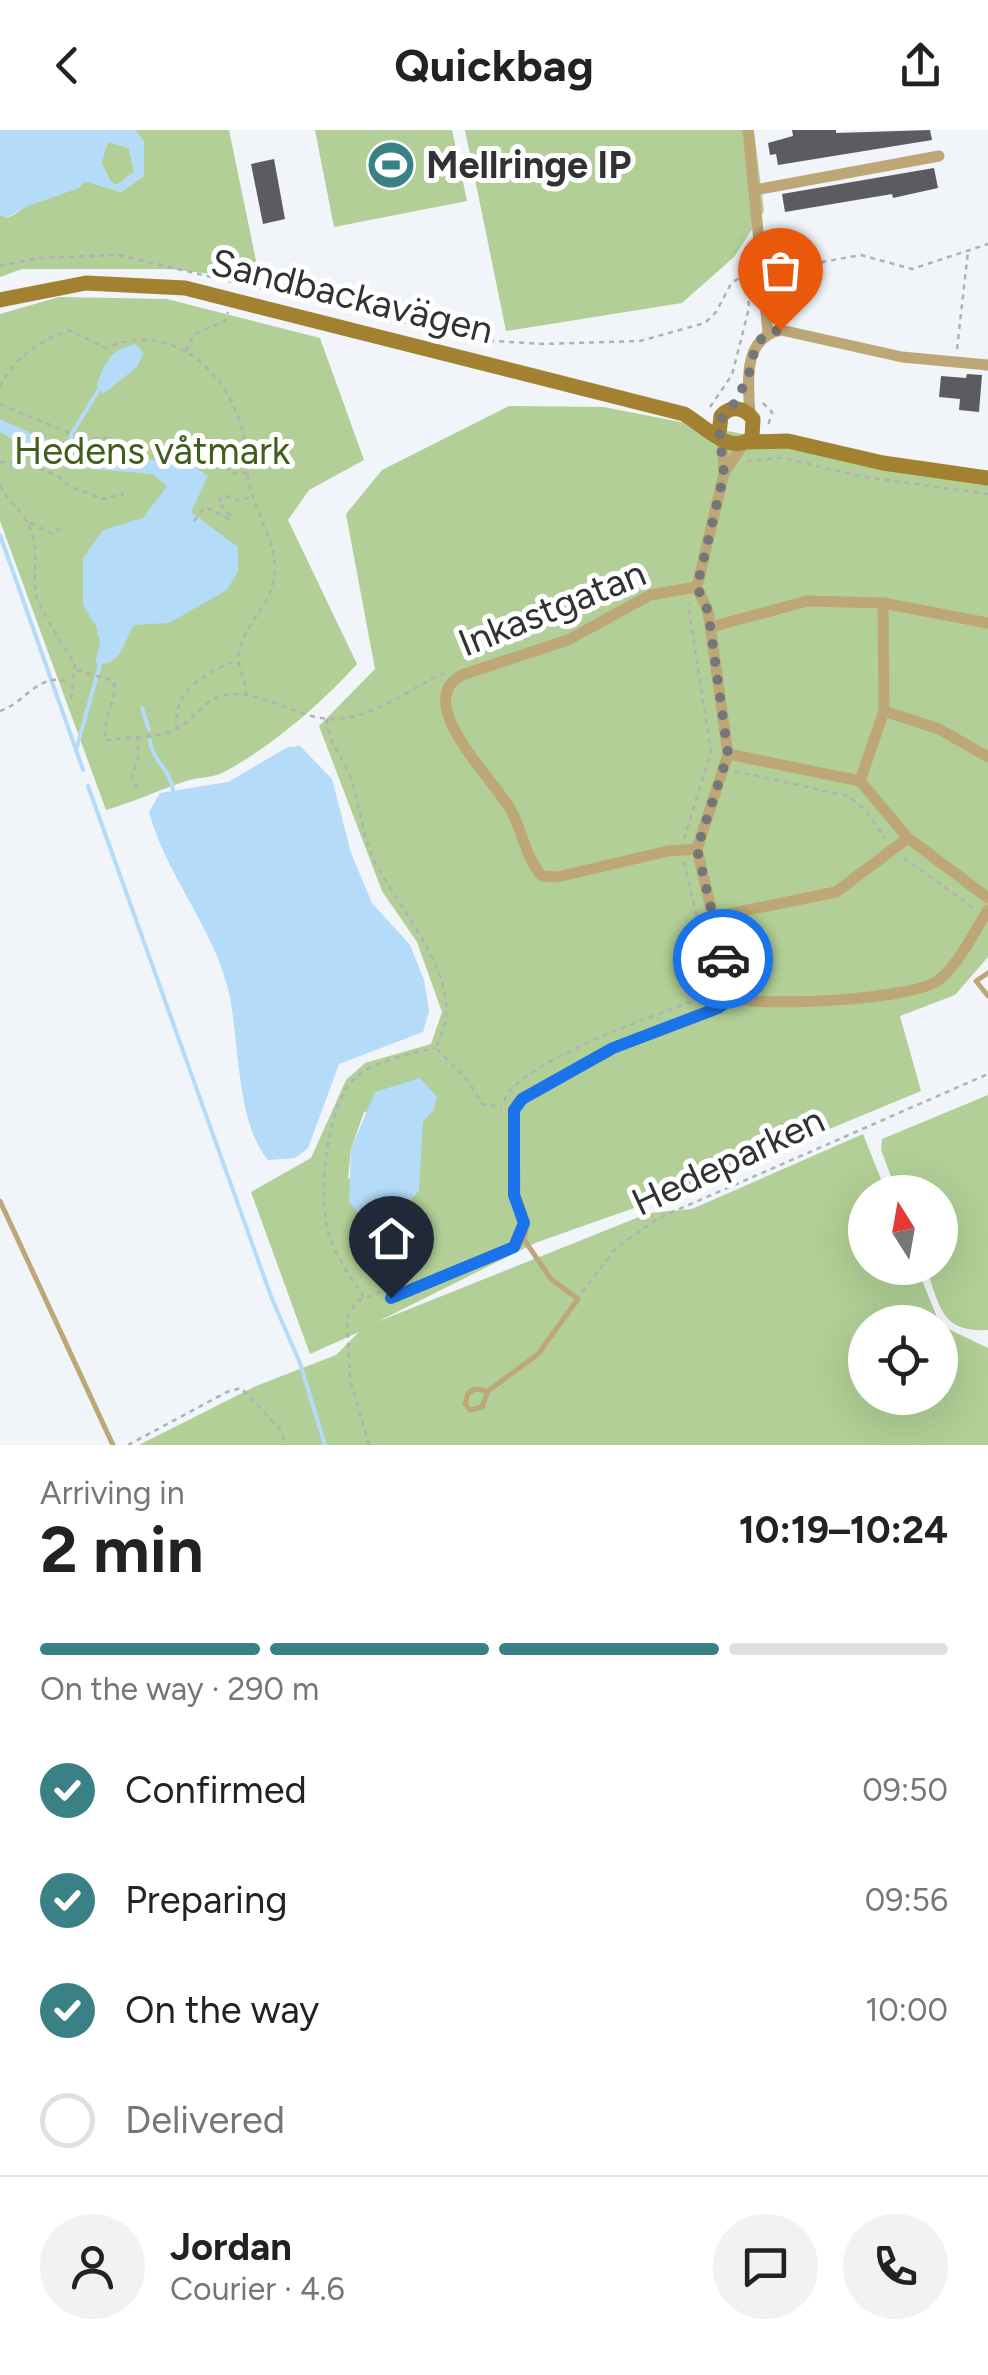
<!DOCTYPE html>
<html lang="en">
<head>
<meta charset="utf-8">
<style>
  :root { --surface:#fff; --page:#f2f2f2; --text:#222; --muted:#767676; --line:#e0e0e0; --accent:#398185 }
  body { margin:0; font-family:Figtree,sans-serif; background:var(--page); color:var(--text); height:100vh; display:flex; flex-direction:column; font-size:38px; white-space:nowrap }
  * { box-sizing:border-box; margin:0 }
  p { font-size:32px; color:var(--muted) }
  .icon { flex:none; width:55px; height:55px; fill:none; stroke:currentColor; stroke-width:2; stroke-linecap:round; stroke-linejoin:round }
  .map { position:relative; height:1315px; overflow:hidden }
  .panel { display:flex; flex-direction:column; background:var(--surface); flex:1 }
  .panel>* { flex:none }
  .needle { width:65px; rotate:349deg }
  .fabs { position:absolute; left:848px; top:1045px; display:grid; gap:20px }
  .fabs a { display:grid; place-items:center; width:110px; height:110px; border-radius:50%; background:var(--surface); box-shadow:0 10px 40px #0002; font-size:50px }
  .pin { position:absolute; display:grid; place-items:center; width:85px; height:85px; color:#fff; margin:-102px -42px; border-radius:50% 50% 50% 0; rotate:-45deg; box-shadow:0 0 10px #0007 }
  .pin .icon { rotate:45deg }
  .courier { position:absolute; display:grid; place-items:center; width:100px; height:100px; margin:-50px; border:8px solid #1a73e8; border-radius:50%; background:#fff; color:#222; box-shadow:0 2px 12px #0007 }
  .head em { font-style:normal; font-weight:700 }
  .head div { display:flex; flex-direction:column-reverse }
  .head { display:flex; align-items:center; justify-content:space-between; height:170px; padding:0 40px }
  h1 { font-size:65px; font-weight:700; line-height:75px }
  .bar { display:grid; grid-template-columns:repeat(4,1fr); gap:15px 10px; align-content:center; height:120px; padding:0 40px }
  .bar i { height:12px; border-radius:8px; background:var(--line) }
  .bar .active { background:var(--accent) }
  .bar p { grid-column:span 4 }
  .line { display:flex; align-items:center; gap:25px; padding:0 40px; border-top:2px solid var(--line) }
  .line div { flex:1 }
  .round { display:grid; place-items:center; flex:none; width:105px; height:105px; border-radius:52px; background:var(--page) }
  ol { padding:0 40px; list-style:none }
  li { display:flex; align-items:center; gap:30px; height:110px }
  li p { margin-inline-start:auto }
  li .icon { padding:10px; border-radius:50%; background:var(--accent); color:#fff; stroke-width:4 }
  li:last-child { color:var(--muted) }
  li i { width:55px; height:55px; border:5px solid var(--line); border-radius:50% }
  header { display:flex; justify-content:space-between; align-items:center; height:130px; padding:0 40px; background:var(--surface); font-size:45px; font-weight:700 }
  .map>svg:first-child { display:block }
  .green { fill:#b1cf96; fill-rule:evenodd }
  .water { fill:#b4dbf8; fill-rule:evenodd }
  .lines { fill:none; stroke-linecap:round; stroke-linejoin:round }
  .stream { stroke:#b4dbf8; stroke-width:4 }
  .building { fill:#5c5b60 }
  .path { stroke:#aeb1b5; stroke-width:2.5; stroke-dasharray:5 5; stroke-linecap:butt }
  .lane { stroke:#bea777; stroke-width:5 }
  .street { stroke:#bea777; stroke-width:11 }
  .secondary { stroke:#a28131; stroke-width:15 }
  .done { stroke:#747679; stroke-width:10; stroke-dasharray:0 18 }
  .route { stroke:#1a73e8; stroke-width:12 }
  .labels { text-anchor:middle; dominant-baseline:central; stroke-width:10; stroke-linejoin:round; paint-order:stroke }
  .poi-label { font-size:38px; font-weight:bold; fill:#313234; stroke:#fff; text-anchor:start }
  .street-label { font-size:38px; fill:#313234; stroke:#fff }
  .park-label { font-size:38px; fill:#405e1c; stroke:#fff }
</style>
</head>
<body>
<header><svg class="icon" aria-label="back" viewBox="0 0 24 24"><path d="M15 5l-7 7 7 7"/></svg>Quickbag<svg class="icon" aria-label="share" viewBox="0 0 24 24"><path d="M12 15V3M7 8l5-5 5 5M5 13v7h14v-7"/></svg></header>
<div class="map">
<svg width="988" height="1315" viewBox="0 0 988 1315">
  <rect width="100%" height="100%" fill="#f1f4f9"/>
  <g class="green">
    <path d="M135,0h94l31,150 -89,-11h-149l-22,8v-63l6,4c10,-3 14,-8 22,-13 19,-10 37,-12 57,-24l36,11 23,-16v-34z"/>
    <polygon points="315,0 452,0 467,71 334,97"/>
    <polygon points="465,0 754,0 764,81 734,127 682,173 506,201"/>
    <polygon points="108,12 129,18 134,42 117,55 111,52 101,33"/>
    <path d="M59,167l108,2 153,39 44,122 -55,30 -21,30 69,144c-37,41 -85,82 -133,108 -11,6 -26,5 -38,9 -27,9 -52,21 -80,29l-106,-289v-207z"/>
    <path d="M509,276l94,1 385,74v476l-33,38 -55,21 21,75 -253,105 -133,47 -158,79 272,-109 43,-4 171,-75 23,58h-21v76h52l22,54h-74v76h75v-73l48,23v97h-849l117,-59 80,-31 23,-23 -49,22 -59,-162 60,-34 35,-78 19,-17 66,-19 11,-32 -25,-70 -35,-51 -63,-165 56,-57 -29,-155 36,-44zM434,979l-11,12 -3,19 -72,39 3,-30 13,-37z"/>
    <path d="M988,965v235c-48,3 -48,-25 -62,-62h14v-76h-43l-16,-42 1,-11z"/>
  </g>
  <g class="water">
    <path d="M0,0h135l9,12v34l-23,16 -36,-11 -6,7 -51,18 -22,12 -6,-4zM108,12l21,6 5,24 -17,13 -6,-3 -10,-18z"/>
    <path d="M136,214l8,9 -7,14 -34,27 -6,-9c7,-23 14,-36 39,-41z"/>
    <path d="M0,289l77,35 112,9 19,13 -17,36 47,35v24l-11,19 -58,33 -35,2c-11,18 -13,43 -39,38l5,-20 -4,-17 -13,-21v-47l20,-28 40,-12 24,-32 -15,-12 -94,-8 -58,-34z"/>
    <path d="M300,616l32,33 19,74 21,50 38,42 14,35 5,31 -6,21 -84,32 -31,84 -13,10 -27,2c-33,-39 -28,-123 -40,-171 -16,-64 -62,-114 -79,-177l11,-19 68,-11 60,-35z"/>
    <polygon points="420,948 437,967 434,979 423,991 419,1061 403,1078 374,1091 360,1085 349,1072 351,1019 375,962"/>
  </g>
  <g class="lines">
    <g class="stream">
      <polyline points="68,325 72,303 100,258"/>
      <polyline points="0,405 75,617"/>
      <polyline points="142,578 149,600"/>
      <path d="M150,610c2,22 21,28 23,51"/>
      <polyline points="83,640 76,620 101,531"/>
      <polyline points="88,656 272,1169 300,1233 325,1315"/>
    </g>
  </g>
  <g class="building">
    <polygon points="792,0 836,0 836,3 930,0 932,10 778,35 776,24 770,25 768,13 793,6"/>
    <polygon points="274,29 285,89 263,94 251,34"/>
    <polygon points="934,38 938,58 893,68 892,64 785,82 782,64"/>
    <polygon points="967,244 982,245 979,282 959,280 960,269 939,267 941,246 966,248"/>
  </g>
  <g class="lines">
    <g class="path">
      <polyline points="0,136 38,128 118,125 479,210 542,214 640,211 705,193 716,182 732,152 749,144"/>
      <polyline points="772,141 861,125 912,139 988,114"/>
      <polyline points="957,219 968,122"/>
      <polyline points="186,221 194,204 225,191 228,182"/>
      <path d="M0,257c14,-30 40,-46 69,-57l37,18c61,-27 115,17 134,74 7,20 5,40 9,60 5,30 26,55 26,87 0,34 -29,51 -36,82 -4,16 8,28 7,44"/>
      <polyline points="763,273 772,282 768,296"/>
      <polyline points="0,274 84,309 103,307 129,316 197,318 209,322 232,343 248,343"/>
      <polyline points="710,277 732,245 749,178 747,145"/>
      <polyline points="747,331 783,328 864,347 988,364"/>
      <polyline points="0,332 26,334 57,345 69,356 103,369 124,364"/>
      <path d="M0,355c7,16 21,24 28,39 13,24 4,47 8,71 1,9 32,60 39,68l-4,39"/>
      <polyline points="194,391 205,377 229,389 232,387 218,372 224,365 239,371 252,366"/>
      <polyline points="30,393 53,404 64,394"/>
      <path d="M77,540l37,11c3,22 -13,37 -8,60 22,-6 48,-2 68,-11 21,-9 32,-35 57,-36 27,-1 55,15 81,22 48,14 92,-25 134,-44"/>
      <path d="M0,581c25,-8 39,-40 69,-29"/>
      <path d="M327,589c2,24 14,36 23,57 10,27 11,55 23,82 22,46 79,106 73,160 -1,10 -7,20 -10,30"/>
      <path d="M177,599c-6,-40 30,-56 60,-69"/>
      <polyline points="735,641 848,666 866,681 885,708"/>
      <polyline points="137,658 132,647 138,627 138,607"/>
      <polyline points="684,709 711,622 688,473"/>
      <polyline points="904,728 975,779"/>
      <polyline points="684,732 711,849 708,865"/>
      <polyline points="437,919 468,951 482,974 502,977"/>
      <path d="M504,971c14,-40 163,-90 204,-105"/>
      <polyline points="582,1162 617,1117 659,1088 988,944"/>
      <path d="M364,1167c-14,-21 -31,-44 -37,-69 -8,-36 -1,-124 28,-150 20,-18 55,-24 80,-30"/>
      <polyline points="128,1315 227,1262 241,1258 279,1298 287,1315"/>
      <polyline points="369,1315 350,1249 347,1186 358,1171 382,1161"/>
    </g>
    <g class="lane">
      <polyline points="988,843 976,851 988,866"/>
      <polyline points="0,1071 113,1315"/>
      <polyline points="488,1261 482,1277 470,1280 465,1274 468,1263 475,1259 488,1261 538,1224 578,1169 551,1149 523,1108"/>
    </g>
    <g class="street">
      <polyline points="748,0 768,203"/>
      <polyline points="755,60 939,26"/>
      <path d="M750,284c-2,-31 -8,-76 31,-84l121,27 86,8"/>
      <polyline points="722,309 724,343 697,457 708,481 728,624 697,719 732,868"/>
      <polyline points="724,343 743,315"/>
      <path d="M697,457l-47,8 -82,45 -106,35c-52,28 36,108 50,137 11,22 14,46 30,64l15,1 111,-26 29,-2"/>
      <polyline points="711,497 807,471 883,473 988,493"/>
      <polyline points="884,581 939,599 988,627"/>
      <polyline points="728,624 860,651 908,708 988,768"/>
      <polyline points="860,651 884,581 883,473"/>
      <polyline points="713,787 836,762 908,708"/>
      <path d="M391,1168l123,-51 8,-11 2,-13 -9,-28 -1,-86 8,-10 91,-51 103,-39 16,-11c33,9 181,2 207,-18 20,-16 35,-48 49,-70"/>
    </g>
    <g class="secondary">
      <path d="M0,170l86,-17 99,5 499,126c22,13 48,43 68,23l1,-18c-9,-12 -22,-14 -32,-3l-2,18"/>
      <polyline points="748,312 788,311 883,333 988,348"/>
    </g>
  </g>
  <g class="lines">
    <polyline class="done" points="723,829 697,719 728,624 708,481 697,457 724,344 718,292 731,279 748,248 756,214 768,203 780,200"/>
    <polyline class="route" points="391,1168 514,1117 524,1093 514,1065 514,980 522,969 613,918 718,878 732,868 723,829"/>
  </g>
  <defs>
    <g id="stadium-disc" transform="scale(2.5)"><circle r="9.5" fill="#398185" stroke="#fff"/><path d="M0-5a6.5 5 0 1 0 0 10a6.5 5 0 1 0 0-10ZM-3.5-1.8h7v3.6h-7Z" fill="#fff"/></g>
  </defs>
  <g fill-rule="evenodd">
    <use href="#stadium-disc" x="391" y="35"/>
  </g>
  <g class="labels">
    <g class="poi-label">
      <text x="426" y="35">Mellringe IP</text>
    </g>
    <g class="street-label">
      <text transform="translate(352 166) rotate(14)">Sandbackavägen</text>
      <text transform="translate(552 478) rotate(-22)">Inkastgatan</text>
      <text transform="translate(728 1031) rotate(-25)">Hedeparken</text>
    </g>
    <g class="park-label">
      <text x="152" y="321">Hedens våtmark</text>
    </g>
  </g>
</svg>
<div class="fabs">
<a><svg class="needle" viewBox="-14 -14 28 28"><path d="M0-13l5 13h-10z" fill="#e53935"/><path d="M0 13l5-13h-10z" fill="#767676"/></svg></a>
<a><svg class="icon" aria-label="locate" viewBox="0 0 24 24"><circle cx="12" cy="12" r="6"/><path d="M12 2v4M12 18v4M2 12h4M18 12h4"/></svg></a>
</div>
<div class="pin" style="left:780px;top:200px;background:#ea580c"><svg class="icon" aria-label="bag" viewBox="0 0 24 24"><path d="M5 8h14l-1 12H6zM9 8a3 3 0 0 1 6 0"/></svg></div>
<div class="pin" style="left:391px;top:1168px;background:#1f2937"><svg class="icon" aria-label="home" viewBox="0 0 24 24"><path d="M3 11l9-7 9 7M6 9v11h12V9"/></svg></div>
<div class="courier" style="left:723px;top:829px"><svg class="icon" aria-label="car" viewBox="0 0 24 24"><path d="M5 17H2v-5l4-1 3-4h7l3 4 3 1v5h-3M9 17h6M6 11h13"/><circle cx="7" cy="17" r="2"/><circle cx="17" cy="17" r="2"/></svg></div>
</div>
<section class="panel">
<div class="head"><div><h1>2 min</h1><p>Arriving in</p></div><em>10:19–10:24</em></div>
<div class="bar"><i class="active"></i><i class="active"></i><i class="active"></i><i></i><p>On the way · 290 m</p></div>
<ol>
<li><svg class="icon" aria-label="check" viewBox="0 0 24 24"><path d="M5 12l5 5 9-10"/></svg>Confirmed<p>09:50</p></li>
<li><svg class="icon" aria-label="check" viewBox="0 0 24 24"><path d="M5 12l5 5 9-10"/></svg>Preparing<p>09:56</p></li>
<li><svg class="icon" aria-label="check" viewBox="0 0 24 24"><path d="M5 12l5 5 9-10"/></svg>On the way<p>10:00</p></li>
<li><i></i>Delivered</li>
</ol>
<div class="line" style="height:180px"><a class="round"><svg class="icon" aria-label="person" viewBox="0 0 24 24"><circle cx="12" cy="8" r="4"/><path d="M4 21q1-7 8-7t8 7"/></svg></a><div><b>Jordan</b><p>Courier · 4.6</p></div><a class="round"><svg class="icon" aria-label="chat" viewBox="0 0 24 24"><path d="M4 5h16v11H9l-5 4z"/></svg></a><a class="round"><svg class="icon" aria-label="phone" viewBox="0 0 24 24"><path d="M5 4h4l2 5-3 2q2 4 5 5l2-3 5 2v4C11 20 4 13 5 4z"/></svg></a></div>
</section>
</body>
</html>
